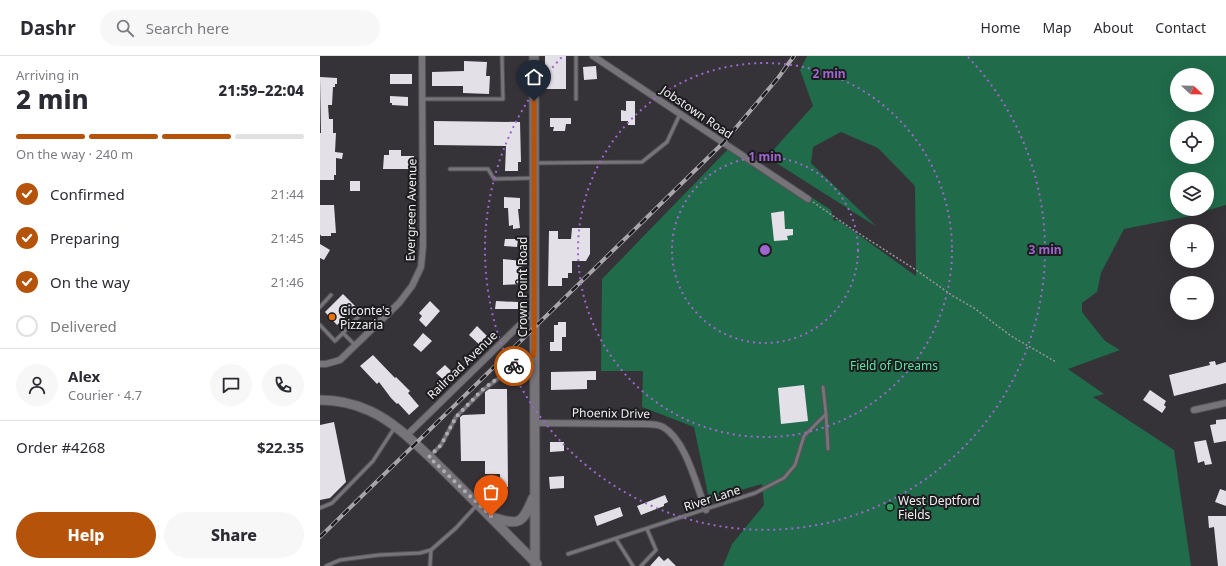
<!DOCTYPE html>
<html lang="en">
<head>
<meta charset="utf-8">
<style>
  :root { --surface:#fff; --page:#f7f7f7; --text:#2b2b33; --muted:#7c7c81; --line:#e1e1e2; --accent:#b45309 }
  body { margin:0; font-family:"Noto Sans",sans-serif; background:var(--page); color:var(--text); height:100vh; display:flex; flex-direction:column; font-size:15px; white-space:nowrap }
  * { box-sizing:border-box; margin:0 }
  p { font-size:13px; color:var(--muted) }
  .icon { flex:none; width:22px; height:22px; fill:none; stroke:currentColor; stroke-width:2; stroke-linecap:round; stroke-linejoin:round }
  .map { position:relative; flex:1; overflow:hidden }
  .details { display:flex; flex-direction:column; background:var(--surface); width:320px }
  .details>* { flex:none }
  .needle { width:26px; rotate:112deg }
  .tools { position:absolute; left:850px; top:12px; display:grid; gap:8px }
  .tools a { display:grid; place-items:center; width:44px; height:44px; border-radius:50%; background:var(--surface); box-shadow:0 4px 16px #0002; font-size:20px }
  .pin { position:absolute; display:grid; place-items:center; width:34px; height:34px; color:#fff; margin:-41px -17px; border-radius:50% 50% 50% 0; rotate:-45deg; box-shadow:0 0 4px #0007 }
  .pin .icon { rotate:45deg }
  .courier { position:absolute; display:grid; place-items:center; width:40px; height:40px; margin:-20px; border:3px solid #b45309; border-radius:50%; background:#fff; color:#222; box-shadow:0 1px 5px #0007 }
  .head em { font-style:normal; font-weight:800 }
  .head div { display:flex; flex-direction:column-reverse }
  .head { display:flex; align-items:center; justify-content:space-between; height:68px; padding:0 16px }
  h1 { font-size:26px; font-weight:800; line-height:30px }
  .bar { display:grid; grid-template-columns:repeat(4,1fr); gap:6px 4px; align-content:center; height:48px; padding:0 16px }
  .bar i { height:5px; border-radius:3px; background:var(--line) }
  .bar .selected { background:var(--accent) }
  .bar p { grid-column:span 4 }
  .line { display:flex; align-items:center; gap:10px; padding:0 16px; border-top:1px solid var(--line) }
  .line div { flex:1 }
  .round { display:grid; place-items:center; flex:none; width:42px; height:42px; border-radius:21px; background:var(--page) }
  ol { padding:0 16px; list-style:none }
  li { display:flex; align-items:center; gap:12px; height:44px }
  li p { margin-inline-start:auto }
  li .icon { padding:4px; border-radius:50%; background:var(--accent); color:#fff; stroke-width:4 }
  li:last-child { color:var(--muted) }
  li i { width:22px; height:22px; border:2px solid var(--line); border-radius:50% }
  .button { display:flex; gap:8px; margin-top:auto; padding:8px 16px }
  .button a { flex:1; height:46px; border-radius:24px; background:var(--accent); color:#fff; font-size:16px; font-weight:800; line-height:46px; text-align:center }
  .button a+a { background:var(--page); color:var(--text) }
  header { display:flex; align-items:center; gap:24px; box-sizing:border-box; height:56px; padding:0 20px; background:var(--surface); border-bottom:1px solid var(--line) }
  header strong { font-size:19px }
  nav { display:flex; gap:22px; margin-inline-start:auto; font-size:14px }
  .search { width:280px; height:36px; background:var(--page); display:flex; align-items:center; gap:10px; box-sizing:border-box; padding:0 14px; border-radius:22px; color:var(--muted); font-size:15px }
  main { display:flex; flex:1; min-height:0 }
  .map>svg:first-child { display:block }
  .green { fill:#206b4a; fill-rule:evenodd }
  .building { fill:#e4e0e7 }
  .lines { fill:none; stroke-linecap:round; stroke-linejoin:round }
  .service-casing { stroke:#545156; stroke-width:5 }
  .minor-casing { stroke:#545156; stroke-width:8 }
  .secondary-casing { stroke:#545156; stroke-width:11 }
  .path { stroke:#98959a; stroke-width:1.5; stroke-dasharray:2 2; stroke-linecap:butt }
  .service { stroke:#767379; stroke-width:3 }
  .minor { stroke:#767379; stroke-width:6 }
  .secondary { stroke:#767379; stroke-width:9 }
  .rail-casing { stroke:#a8a6ab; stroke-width:4 }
  .rail { stroke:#1c1b1d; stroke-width:2.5; stroke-dasharray:8; stroke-linecap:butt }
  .done { stroke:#afadb2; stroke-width:4; stroke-dasharray:0 7.2 }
  .route { stroke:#b45309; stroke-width:5 }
  .ring { fill:none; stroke:#9e66cf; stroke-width:2; stroke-dasharray:2 4 }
  .food-dot { fill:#e8710a; stroke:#1c1b1d; stroke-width:1.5 }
  .leisure-dot { fill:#2e9e5b; stroke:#1c1b1d; stroke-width:1.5 }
  .labels { text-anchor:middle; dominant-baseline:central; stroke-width:4; stroke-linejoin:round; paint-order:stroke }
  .street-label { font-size:12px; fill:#f1eff3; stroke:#1c1b1d }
  .poi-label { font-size:12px; fill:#f1eff3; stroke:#1c1b1d; text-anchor:start }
  .park-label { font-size:12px; fill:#59e3a3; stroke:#1c1b1d }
  .centre { fill:#9e66cf; stroke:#1c1b1d; stroke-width:2 }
  .ring-label { font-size:12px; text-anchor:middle; font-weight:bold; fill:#9e66cf; stroke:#1c1b1d; stroke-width:4; stroke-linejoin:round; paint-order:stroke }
</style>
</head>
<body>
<header>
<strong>Dashr</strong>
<div class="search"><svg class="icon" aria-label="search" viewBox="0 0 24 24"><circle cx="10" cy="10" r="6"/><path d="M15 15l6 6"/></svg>Search here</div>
<nav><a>Home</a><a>Map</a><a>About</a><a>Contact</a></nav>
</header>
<main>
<section class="details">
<div class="head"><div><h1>2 min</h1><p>Arriving in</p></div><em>21:59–22:04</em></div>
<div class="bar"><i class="selected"></i><i class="selected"></i><i class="selected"></i><i></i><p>On the way · 240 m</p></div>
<ol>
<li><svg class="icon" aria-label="check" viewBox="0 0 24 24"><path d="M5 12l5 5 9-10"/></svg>Confirmed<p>21:44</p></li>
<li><svg class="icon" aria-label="check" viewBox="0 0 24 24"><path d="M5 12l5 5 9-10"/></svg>Preparing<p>21:45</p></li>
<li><svg class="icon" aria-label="check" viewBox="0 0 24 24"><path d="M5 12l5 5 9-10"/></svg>On the way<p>21:46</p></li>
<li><i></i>Delivered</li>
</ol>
<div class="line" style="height:72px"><a class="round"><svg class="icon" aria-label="person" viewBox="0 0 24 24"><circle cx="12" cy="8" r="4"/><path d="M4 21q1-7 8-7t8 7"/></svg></a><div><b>Alex</b><p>Courier · 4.7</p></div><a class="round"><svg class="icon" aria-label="chat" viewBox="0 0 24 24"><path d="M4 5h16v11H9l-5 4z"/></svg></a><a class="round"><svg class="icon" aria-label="phone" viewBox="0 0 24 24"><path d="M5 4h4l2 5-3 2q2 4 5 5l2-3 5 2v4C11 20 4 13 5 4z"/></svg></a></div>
<div class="line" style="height:52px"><div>Order #4268</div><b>$22.35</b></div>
<div class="button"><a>Help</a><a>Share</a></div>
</section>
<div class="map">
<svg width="906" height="510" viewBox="0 0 906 510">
  <rect width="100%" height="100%" fill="#353238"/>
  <path class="green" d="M487,0h419v149l-41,12 -61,12 -23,44 -4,19 -15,11v9l23,29 15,9 -52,19 36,25 -11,3 81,53 17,116h-468l9,-22 32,-39 -2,-21 -53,15 -15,-72 -52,-20 1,-36h-42l1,-92 130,-134 99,65 3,11 4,-1 78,56 -1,-90 -37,-38 -37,-16 -28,15 -2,16 66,64 -110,-70 46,-51 -13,-36zM857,19h30v30h-30zM857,71h30v30h-30zM857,123h30v30h-30z"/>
  <g class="building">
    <rect x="225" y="0" width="21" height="33"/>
    <polygon points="144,5 167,6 166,20 170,20 169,38 143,37 143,30 112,30 112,16 144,15"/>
    <polygon points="276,10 277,23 264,24 263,11"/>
    <rect x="70" y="18" width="22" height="10"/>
    <polygon points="0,21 17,22 17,28 15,28 15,31 13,31 12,49 8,49 9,63 13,63 13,77 16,77 15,96 23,97 22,103 16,102 16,119 14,119 14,124 0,124 0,77 1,77"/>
    <polygon points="70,40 88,41 88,50 72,49 72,47 70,47"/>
    <polygon points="306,45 315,45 315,69 308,69 308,65 301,65 301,54 306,55"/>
    <polygon points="230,62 251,62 251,68 246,68 245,75 233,75 234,71 230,71"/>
    <polygon points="114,65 200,66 201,106 198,106 198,115 185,115 186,90 114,89"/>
    <polygon points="69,94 81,94 81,100 94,100 93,113 63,113 64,99 69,99"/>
    <rect x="30" y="125" width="10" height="10"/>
    <polygon points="184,141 200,142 200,153 198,153 200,172 193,173 193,169 189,170 188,152 184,152"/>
    <polygon points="0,149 14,149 16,177 11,177 11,180 1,180 0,178"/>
    <polygon points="464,155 465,173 473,173 473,179 467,180 468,184 454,185 451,157"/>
    <polygon points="252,172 270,172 270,198 266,205 252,205 252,217 248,217 248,222 242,222 242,230 228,230 229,175 238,175 238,183 251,183"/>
    <polygon points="185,183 198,183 197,191 184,190"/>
    <polygon points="0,188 10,194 4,204 0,202"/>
    <polygon points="183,203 202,205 200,228 183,229"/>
    <polygon points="23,238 36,251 17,269 5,256"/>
    <polygon points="110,245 120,255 106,271 99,264 102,260 99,257"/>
    <polygon points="176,245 198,246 198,253 175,253"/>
    <polygon points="238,266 246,266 246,281 242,281 242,295 230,295 230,286 234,286 234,269 238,269"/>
    <polygon points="157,270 169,282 162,291 149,279"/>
    <polygon points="103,277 112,285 101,296 93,289"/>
    <polygon points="53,299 75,322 76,321 90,335 88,337 99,350 89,359 78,347 77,348 71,342 59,326 57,328 40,310"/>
    <polygon points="895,305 896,309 906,306 906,327 854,340 849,319 890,309 889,306"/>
    <polygon points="125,309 135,319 127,327 116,317"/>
    <polygon points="276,315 276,324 267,324 267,333 231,334 231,316"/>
    <polygon points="484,329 488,365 461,368 458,332"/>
    <polygon points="169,333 187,333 188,431 180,432 180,418 165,418 165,405 141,405 140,361 143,359 165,358 165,336"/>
    <polygon points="830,334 846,345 844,349 846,351 842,357 823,344"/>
    <polygon points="906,363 906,385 894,387 890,369 896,368 896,364"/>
    <polygon points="14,366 26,426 10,442 0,444 0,369"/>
    <polygon points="886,384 892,408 885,409 884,405 878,407 874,386"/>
    <polygon points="230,386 244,386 244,395 230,396"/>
    <polygon points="244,420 244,432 230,433 229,421"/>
    <polygon points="900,433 906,435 906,450 895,446"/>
    <polygon points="345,439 348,446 344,448 344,450 321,459 317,450"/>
    <polygon points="300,451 303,460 277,470 274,460"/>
    <polygon points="888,460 906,460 906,510 898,510 894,471 889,472"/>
    <polygon points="339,500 344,505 348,502 356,510 330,510"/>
  </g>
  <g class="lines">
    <g class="service-casing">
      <g id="service">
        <polyline points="256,0 256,43"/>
        <polyline points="102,43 183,43 182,0"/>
        <polyline points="216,107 322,106 347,86 360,58"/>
        <polyline points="130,113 168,113 174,123 212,122"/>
        <polyline points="0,251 11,239"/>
        <polyline points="0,269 15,285 23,277 35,289"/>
        <polyline points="23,277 42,257"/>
        <polyline points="506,358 508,393"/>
        <polyline points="110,400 121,389 136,361 162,335 192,312 199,304 213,300"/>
        <polyline points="0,452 12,447 53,405 75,371"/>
        <polyline points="296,483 313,510"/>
        <polyline points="248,498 435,437 464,422 475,409 484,380 506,358 503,331"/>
        <polyline points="6,510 20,504 59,499 100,497 111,494 136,472 157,449"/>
        <polyline points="110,510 111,494"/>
        <polyline points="321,510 336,494 327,473"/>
      </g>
    </g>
    <g class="minor-casing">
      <g id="minor">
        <polyline points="273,0 488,143"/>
        <polyline points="0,308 6,308 20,304 79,247 92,230 101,211 103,190 102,0"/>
        <polyline points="874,354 906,347"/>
        <path d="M214,367l110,1c6,0 14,0 19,3 23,13 33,58 43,83"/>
        <polyline points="86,380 214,255"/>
      </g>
    </g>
    <g class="secondary-casing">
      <g id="secondary">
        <polyline points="214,0 215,510"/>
        <path d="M0,344c17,0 35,4 50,11 24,11 44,31 63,49 35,34 69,69 104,104"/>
        <path d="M172,461c28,9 30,7 41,-19"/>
      </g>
    </g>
    <polyline class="path" points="493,146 532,173 596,214 633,240 654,252 691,280 736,306"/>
    <use href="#service" class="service"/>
    <use href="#minor" class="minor"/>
    <use href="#secondary" class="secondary"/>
    <g class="rail-casing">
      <polyline id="rail" points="0,481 403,87 458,22 474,0"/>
    </g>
    <use href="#rail" class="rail"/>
  </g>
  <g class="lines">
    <polyline class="done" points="171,460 109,401 121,389 136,361 162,334 194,310"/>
    <polyline class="route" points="194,310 199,304 214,299 214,45"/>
  </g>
  <g class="ring">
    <circle cx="445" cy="194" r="93"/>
    <circle cx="445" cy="194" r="187"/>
    <path d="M648 1A280 280 0 1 1 242 1"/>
  </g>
  <circle class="food-dot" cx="12" cy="261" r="4"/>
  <circle class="leisure-dot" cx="570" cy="451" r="4"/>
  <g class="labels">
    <g class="street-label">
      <text transform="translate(377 56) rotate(34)">Jobstown Road</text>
      <text transform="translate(91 154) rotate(-89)">Evergreen Avenue</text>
      <text transform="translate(202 231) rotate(-90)">Crown Point Road</text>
      <text transform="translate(142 309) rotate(-44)">Railroad Avenue</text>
      <text transform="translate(291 357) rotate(1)">Phoenix Drive</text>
      <text transform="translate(392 442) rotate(-18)">River Lane</text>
    </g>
    <g class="poi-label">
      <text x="20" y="254">Ciconte's<tspan x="20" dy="14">Pizzaria</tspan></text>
      <text x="578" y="444">West Deptford<tspan x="578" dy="14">Fields</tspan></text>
    </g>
    <g class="park-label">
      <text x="574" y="309">Field of Dreams</text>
    </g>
  </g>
  <circle cx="445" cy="194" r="6" class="centre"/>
  <g class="ring-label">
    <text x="509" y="22">2 min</text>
    <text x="445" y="105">1 min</text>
    <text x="725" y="198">3 min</text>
  </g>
</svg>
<div class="tools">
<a><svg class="needle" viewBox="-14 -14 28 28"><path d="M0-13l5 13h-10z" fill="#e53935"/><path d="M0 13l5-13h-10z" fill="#7c7c81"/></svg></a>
<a><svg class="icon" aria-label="locate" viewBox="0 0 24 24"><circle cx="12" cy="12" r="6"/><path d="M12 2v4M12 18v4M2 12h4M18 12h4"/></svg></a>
<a><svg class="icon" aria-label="layers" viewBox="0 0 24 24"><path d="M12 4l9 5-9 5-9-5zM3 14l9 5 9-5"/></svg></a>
<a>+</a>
<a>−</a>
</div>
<div class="pin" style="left:171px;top:460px;background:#ea580c"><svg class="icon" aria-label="bag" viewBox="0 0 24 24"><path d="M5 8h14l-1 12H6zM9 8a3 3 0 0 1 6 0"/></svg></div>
<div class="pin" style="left:214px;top:45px;background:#1f2937"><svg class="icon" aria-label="home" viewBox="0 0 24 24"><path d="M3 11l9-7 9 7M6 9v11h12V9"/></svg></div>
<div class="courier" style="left:194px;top:310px"><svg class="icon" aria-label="bike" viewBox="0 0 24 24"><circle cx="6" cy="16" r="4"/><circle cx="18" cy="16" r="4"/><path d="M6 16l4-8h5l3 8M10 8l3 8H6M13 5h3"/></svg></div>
</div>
</main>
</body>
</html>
